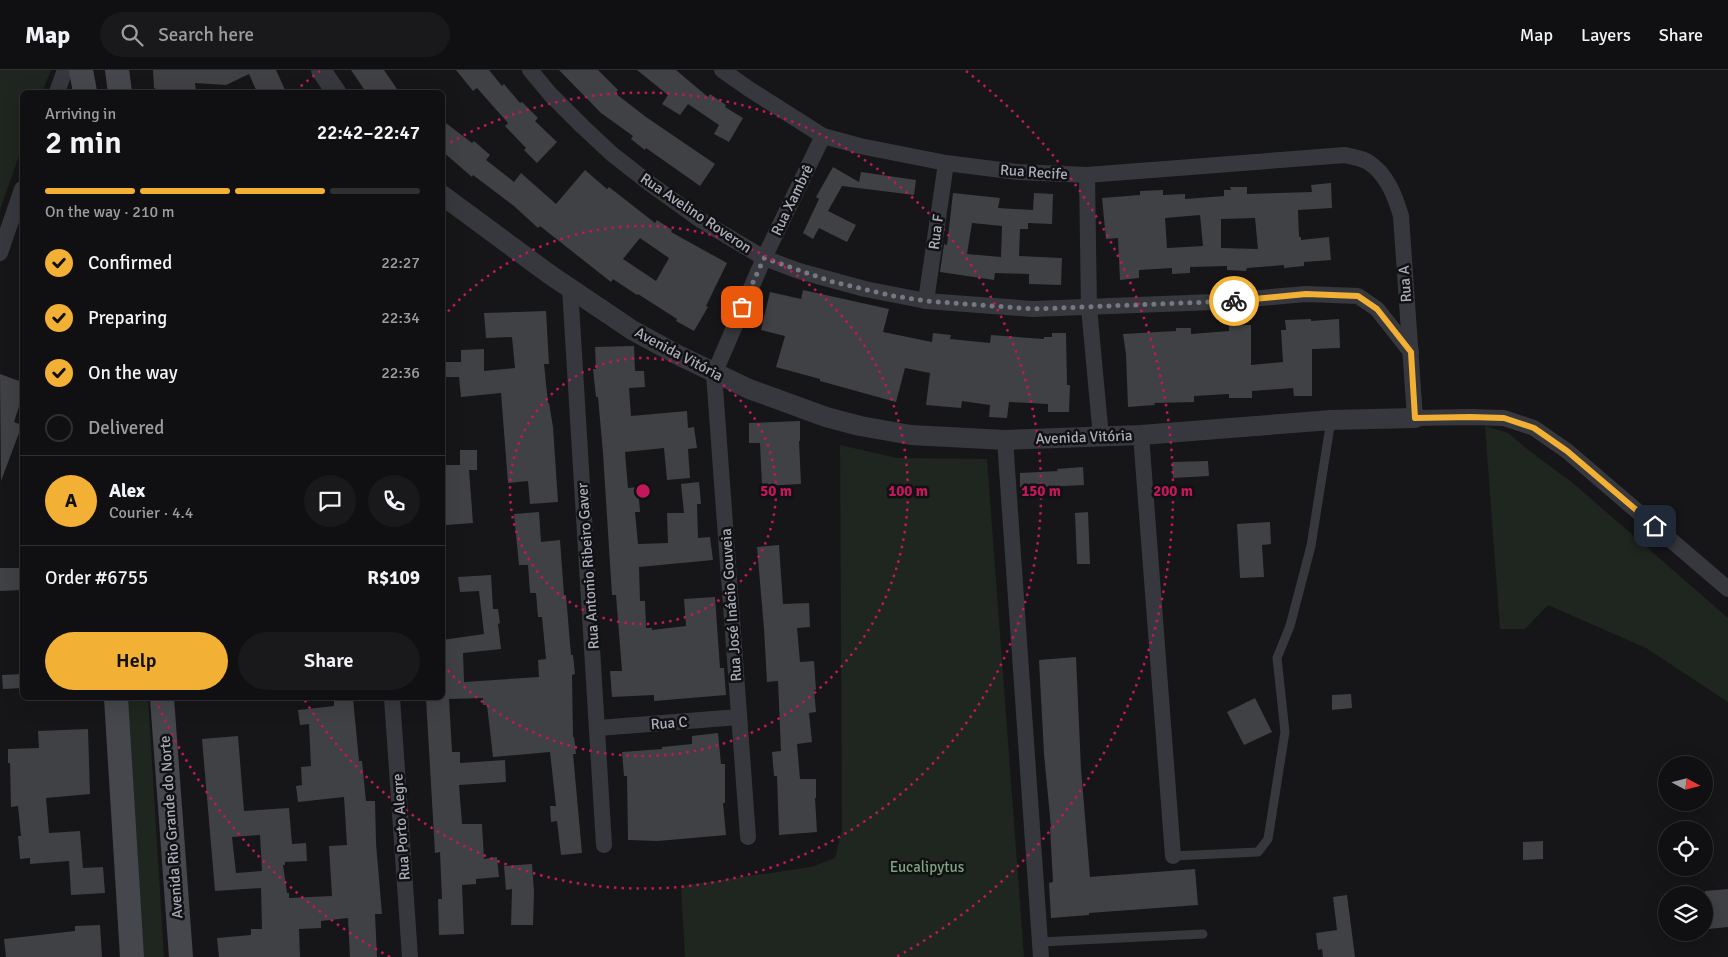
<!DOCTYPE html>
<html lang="en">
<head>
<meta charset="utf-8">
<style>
  :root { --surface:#101012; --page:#19191b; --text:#f1f3f6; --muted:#9c9d9f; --line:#303032; --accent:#f2b134 }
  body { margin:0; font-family:Signika,sans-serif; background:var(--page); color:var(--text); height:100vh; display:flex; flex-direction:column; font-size:19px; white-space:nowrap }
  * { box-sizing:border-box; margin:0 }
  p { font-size:16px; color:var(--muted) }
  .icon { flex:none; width:28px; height:28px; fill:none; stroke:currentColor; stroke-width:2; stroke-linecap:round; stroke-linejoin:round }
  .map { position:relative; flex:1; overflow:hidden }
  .sheet { position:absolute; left:20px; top:20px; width:425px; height:610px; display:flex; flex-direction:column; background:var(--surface); border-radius:8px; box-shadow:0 5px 20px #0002,0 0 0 1px var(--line) }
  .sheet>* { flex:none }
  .needle { width:32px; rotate:97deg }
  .tools { position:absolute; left:1658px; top:686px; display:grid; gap:10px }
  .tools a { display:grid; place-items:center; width:55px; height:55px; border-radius:50%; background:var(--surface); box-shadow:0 5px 20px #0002,0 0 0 1px var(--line); font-size:25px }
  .pin { position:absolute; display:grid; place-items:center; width:42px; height:42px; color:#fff; margin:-21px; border-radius:10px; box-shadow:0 2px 8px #0006 }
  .courier { position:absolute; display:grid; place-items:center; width:50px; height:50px; margin:-25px; border:4px solid #f2b134; border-radius:50%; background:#fff; color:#222; box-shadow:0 1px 6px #0007 }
  .overview em { font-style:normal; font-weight:600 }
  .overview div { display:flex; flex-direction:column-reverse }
  .overview { display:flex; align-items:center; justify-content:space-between; height:85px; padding:0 25px }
  h1 { font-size:32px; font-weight:600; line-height:38px }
  .bar { display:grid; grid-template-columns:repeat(4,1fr); gap:8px 5px; align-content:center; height:60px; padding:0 25px }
  .bar i { height:6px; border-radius:4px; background:var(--line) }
  .bar .current { background:var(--accent) }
  .bar p { grid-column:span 4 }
  .line { display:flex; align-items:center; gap:12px; padding:0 25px; border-top:1px solid var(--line) }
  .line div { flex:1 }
  .round { display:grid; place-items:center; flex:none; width:52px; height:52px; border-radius:26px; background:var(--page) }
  ol { padding:0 25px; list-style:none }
  li { display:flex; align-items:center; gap:15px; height:55px }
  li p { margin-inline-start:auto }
  li .icon { padding:5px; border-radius:50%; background:var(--accent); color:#111; stroke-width:4 }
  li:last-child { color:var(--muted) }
  li i { width:28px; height:28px; border:2px solid var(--line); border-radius:50% }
  .cta { display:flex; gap:10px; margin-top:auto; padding:10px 25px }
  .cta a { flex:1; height:58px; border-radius:30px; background:var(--accent); color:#111; font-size:20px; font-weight:600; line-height:58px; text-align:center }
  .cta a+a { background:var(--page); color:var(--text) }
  header { display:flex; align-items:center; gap:30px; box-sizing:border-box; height:70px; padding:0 25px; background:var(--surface); border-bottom:1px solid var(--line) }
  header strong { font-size:24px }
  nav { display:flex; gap:28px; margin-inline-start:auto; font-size:18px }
  .search { width:350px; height:45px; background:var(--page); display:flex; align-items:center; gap:12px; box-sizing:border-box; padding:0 18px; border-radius:28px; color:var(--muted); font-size:19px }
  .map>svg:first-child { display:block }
  .green { fill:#1e261f }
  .building { fill:#404145; fill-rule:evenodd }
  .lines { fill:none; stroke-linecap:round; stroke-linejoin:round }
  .service { stroke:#37383d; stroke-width:9 }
  .minor { stroke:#37383d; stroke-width:16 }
  .tertiary { stroke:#37383d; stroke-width:20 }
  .secondary { stroke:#45474d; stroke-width:24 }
  .done { stroke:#757880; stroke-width:5; stroke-dasharray:0 9 }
  .route { stroke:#f2b134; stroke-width:6 }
  .ring { fill:none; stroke:#c2185b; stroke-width:2.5; stroke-dasharray:2.5 5 }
  .labels { text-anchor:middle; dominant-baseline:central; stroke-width:5; stroke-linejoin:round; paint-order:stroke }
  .street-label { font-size:15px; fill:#a8adb8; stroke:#111113 }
  .park-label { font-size:15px; fill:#7fa381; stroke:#111113 }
  .centre { fill:#c2185b; stroke:#111113; stroke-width:2.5 }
  .ring-label { font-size:15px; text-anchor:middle; font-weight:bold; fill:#c2185b; stroke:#111113; stroke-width:5; stroke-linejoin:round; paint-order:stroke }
</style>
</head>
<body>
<header>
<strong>Map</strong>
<div class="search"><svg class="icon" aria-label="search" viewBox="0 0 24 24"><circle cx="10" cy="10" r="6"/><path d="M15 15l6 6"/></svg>Search here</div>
<nav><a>Map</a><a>Layers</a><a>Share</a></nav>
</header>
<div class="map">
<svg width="1728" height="887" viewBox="0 0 1728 887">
  <rect width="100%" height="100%" fill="#161618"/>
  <g class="green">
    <polygon points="0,0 51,0 42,22 22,22 22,77 0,140"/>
    <polygon points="1485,356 1508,363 1531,382 1574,414 1728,548 1728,632 1646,578 1548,535 1525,559 1500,559"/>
    <polygon points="840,375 897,388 987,389 1024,887 685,887 681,816 811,797 835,788 842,760"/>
    <polygon points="123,628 148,628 164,887 144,887"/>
  </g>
  <g class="building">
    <polygon points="153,0 276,0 286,22 257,22 249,4 226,15 195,13 196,22 156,22 155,18 154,18"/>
    <polygon points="351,0 384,0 399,22 366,22"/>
    <polygon points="456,0 489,0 502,16 504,14 520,33 522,32 538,48 535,51 557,72 537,93 524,80 526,78 505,56 508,53 477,18 473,21"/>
    <polygon points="559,0 598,0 618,20 615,23 646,47 715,94 700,116 646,78 645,80 631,69 633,66 601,43"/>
    <polygon points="637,0 676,0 708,27 710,24 726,35 725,37 743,48 729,72 714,64 719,55 688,34 680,45 662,34 668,25"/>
    <path d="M442,50l30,23 2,-2 16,14 -4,5 28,22 7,-9 35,31 29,-34 22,19 2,-2 46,36 2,-3 15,10 -1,2 56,31 -21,43 2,1 -14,24 -18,-10 1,-2 -39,-25 -1,1 -24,-16 -2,3 -71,-56 -2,2 -24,-22 -41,-31 -1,2 -30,-26zM640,168l29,20 -13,23 -33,-22z"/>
    <polygon points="833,97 859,112 861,102 916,110 914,125 842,116 828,141 856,155 847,172 819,158 813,169 803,163 819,129 816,127"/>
    <path d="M1331,113l1,25 -34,2 1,27h2v3l28,-3 2,23 -27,2v4l-20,2v-3l-37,3 -1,3 -19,-1v-4l-37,1v6l-18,1v-6l-33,2v8l-19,2 -2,-42 -12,1 -4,-41 38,-3v-4l23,-1v5l22,-1v5l39,-3v-6h7l-1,-3h17v7l65,-2 -1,-7zM1200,145l3,31 -36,2 -2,-30zM1255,148l3,31 -37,-1v-29z"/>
    <path d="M953,123l47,5 -2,10 35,2 1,-17 19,1 -1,30 -24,-1v6h-8l-1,27 43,2 -1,27 -32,-1v-10l-34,-1 -1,7 -54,-8 4,-28 3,1zM972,153l30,3 -1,31 -34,-3z"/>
    <polygon points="803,220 889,239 883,262 932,272 933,263 951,265 950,269 990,273 991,265 1044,269 1044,267 1052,267 1052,263 1066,263 1067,315 1070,315 1069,342 1048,342 1048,334 1009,332 1007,348 989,347 990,335 962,331 961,338 926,335 930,303 905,298 896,332 820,311 820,309 776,297 785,266 761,260 770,222 801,229"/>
    <polygon points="546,241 549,294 544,294 548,333 549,333 553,357 558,432 530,434 528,411 508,413 501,323 461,327 459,307 442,307 442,292 461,292 461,280 484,279 484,301 515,298 512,267 486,268 484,243"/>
    <polygon points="1311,249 1311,251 1339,249 1340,278 1312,279 1312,326 1294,326 1293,318 1252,321 1252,328 1229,328 1229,324 1194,326 1194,332 1154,333 1155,335 1128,337 1126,284 1123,264 1176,261 1176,258 1191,258 1191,264 1229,261 1229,255 1251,255 1251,295 1283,292 1281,260 1286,260 1285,250"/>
    <polygon points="634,276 635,301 644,301 645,317 629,318 631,346 687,341 688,358 694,357 697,378 688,379 690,408 667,410 664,378 625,382 628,418 638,417 640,442 635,442 638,474 668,473 667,443 684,443 681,414 699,412 701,434 697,434 698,468 710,467 713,490 639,497 640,531 645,531 646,558 652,558 652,560 686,556 684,529 715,527 720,598 724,598 726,625 654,631 654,625 612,627 610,601 622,601 616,525 612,525 603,383 598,327 596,327 593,299 596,299 595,277"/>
    <polygon points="0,304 22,312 22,327 14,352 22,355 1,411"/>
    <polygon points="800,351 800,371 799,371 801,414 762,416 760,373 749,373 749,353"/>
    <polygon points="460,380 477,380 477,400 469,400 473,453 446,455 442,420 442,395 460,395"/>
    <polygon points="1208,391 1209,406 1173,408 1172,392"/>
    <polygon points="1083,397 1084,415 1045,417 1046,422 1020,423 1020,403 1058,401 1057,399"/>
    <polygon points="539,442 541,472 560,470 564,525 566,525 571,585 573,585 575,604 572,605 573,667 574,667 576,684 573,684 582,783 561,785 557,751 551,752 550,736 556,736 550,682 493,687 487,635 483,635 483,628 449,629 452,682 460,682 460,693 505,690 506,712 459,715 462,754 482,754 484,789 497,787 499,807 476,809 476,814 462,815 464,864 439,865 438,829 442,829 440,782 435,783 426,628 442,628 442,570 484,564 479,521 460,522 458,507 491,505 493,539 498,539 500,553 498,554 501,579 463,583 464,612 539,607 538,590 546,589 542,547 538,547 536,523 530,523 528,495 519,495 514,444"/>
    <polygon points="1088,442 1090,494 1077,494 1075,443"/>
    <polygon points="1270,452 1271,474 1262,475 1264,507 1240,508 1237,454"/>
    <polygon points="779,475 783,534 809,533 810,557 797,558 800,592 814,591 816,620 814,620 816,642 809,643 812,672 797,674 800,709 816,709 816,728 815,728 817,762 779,765 777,706 774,706 772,682 781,681 778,611 767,612 764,559 757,477"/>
    <polygon points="0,498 22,498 22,520 0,521"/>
    <polygon points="1076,587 1081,699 1090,807 1195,799 1198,835 1089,843 1089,845 1051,848 1049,813 1053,812 1050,757 1051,757 1044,684 1039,590"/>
    <polygon points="22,604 22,618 3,619 2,605"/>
    <polygon points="1351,624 1352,638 1332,640 1332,625"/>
    <path d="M334,628h19l6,63h3l4,40h9l1,42 6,71h-7l2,43h-27l-2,-39 -27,3v7l-22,1 1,28h-81l-2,-19 34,-3v-6h11l-1,-41 -46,3 -13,-152 36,-3 6,75 45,-3 3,36 14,-1 1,18 -22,1v3h-2l4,28h2v5l43,-2 -3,-50 18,-1 -3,-48 -46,5 -2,-16 6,-1 -1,-18 10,-1 -2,-42 -9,1 -2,-15 36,-4zM260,765l2,36 -26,2 -4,-36z"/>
    <polygon points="1255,628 1272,662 1244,675 1227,642"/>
    <polygon points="88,659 90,724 46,728 49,763 80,761 83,798 103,797 105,823 71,825 69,791 30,794 30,788 20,789 18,766 21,766 18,736 11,737 10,693 8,693 8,679 39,678 38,661"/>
    <polygon points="718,663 721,694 725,694 725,733 723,733 726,765 658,771 628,770 627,706 624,706 622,682 662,679 662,677 692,674 692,666"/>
    <polygon points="1543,771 1543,789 1523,790 1523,772"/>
    <polygon points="532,794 534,822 533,855 511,855 512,819 506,820 504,796"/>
    <polygon points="1728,819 1728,857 1708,859 1705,821"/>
    <polygon points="1347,825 1355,887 1323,887 1322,879 1318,880 1316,863 1337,860 1333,827"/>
    <polygon points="100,855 102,887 6,887 4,869 75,861 75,856"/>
  </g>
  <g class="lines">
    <g class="service">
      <polyline points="1173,786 1258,782 1268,769 1285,662 1277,588 1290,556 1311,476 1331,350"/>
      <polyline points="1040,872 1203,864"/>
    </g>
    <g class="minor">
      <polyline points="530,0 550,24 582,56 612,84 649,113 702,151 764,188 799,201 865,219 926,231 1033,239 1214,232 1306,224 1358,226 1377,239 1411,282"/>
      <path d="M722,0l27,19 74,47 37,10 86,17 72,9 69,3 258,-20c7,2 17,3 23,7 19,12 27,34 33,54l14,202 55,-1 34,1 30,10 33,23 161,138"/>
      <polyline points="57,22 65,0"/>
      <polyline points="1087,105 1089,238 1101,367"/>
      <polyline points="0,183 22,119"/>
      <polyline points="570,218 604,775"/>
      <polyline points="926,231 946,93"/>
      <polyline points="1141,365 1173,786"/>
      <polyline points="1005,370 1041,887"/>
      <polyline points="392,628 410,887"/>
      <polyline points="598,658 739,647"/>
      <polyline points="748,767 714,304 764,188 823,66"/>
    </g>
    <g class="tertiary">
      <polyline points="321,0 336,22"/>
      <polyline points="442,125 549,204 632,260 678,285 749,319 826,347 860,356 911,365 1005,370 1141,365 1331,350 1415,348"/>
    </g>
    <g class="secondary">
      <polyline points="81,0 85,22"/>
      <polyline points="117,0 120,22"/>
      <polyline points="116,628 132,887"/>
      <polyline points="162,628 181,887"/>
    </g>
  </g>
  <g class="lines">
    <polyline class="done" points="742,237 764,188 833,212 894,226 926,231 1033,239 1234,231"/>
    <polyline class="route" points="1234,231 1306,224 1358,226 1377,239 1411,282 1415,348 1470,347 1504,348 1534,358 1567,381 1655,456"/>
  </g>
  <g class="ring">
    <circle cx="643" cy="421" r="133"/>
    <path d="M443 247A265 265 0 1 1 443 595"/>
    <path d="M444 76A398 398 0 1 1 304 629"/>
    <path d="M390 887A530 530 0 0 1 155 628M295 21A530 530 0 0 1 320 1M966 1A530 530 0 0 1 896 887"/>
  </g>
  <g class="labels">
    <g class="street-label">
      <text transform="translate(1034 102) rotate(4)">Rua Recife</text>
      <text transform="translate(792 130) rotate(-64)">Rua Xambrê</text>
      <text transform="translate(696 143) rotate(34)">Rua Avelino Roveron</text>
      <text transform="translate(936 162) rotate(-82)">Rua F</text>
      <text transform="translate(1405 214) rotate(-94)">Rua A</text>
      <text transform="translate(679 284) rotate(28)">Avenida Vitória</text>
      <text transform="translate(1084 367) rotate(-2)">Avenida Vitória</text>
      <text transform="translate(588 496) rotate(-94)">Rua Antonio Ribeiro Gaver</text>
      <text transform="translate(731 535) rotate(-94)">Rua José Inácio Gouveia</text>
      <text transform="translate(669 653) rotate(-4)">Rua C</text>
      <text transform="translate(171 757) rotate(-94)">Avenida Rio Grande do Norte</text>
      <text transform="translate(401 757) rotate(-94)">Rua Porto Alegre</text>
    </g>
    <g class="park-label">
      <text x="927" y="797">Eucalipytus</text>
    </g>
  </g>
  <circle cx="643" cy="421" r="8" class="centre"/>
  <g class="ring-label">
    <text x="776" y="426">50 m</text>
    <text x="908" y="426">100 m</text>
    <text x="1041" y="426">150 m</text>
    <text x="1173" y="426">200 m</text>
  </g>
</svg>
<div class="tools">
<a><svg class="needle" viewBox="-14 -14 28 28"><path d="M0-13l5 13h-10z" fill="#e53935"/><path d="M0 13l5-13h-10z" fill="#9c9d9f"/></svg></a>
<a><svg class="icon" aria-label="locate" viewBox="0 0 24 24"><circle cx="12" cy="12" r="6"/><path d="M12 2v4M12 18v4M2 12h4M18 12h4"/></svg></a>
<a><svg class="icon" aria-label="layers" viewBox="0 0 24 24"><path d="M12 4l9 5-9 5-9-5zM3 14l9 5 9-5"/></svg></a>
</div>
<div class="pin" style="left:742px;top:237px;background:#ea580c"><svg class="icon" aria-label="bag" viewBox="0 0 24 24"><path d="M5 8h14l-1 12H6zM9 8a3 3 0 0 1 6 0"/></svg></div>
<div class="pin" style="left:1655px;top:456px;background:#1f2937"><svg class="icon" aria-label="home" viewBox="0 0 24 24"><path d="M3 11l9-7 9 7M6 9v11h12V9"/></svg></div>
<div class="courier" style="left:1234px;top:231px"><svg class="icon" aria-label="bike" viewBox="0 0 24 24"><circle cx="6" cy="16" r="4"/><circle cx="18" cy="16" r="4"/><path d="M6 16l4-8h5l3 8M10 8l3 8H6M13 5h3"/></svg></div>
<section class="sheet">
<div class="overview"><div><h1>2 min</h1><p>Arriving in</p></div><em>22:42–22:47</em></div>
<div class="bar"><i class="current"></i><i class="current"></i><i class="current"></i><i></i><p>On the way · 210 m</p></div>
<ol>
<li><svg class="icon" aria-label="check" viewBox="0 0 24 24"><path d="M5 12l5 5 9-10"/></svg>Confirmed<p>22:27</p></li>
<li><svg class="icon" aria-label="check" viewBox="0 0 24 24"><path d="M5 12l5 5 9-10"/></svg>Preparing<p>22:34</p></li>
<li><svg class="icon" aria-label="check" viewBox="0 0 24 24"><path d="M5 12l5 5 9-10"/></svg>On the way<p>22:36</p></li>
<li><i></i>Delivered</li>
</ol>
<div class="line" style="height:90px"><b class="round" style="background:var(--accent);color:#111">A</b><div><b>Alex</b><p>Courier · 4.4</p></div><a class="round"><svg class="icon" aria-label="chat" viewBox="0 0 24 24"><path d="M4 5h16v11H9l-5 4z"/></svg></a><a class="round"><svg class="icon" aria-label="phone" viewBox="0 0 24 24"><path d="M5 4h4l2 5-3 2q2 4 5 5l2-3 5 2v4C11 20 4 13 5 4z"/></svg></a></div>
<div class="line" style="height:65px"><div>Order #6755</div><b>R$109</b></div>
<div class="cta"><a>Help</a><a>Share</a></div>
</section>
</div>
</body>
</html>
